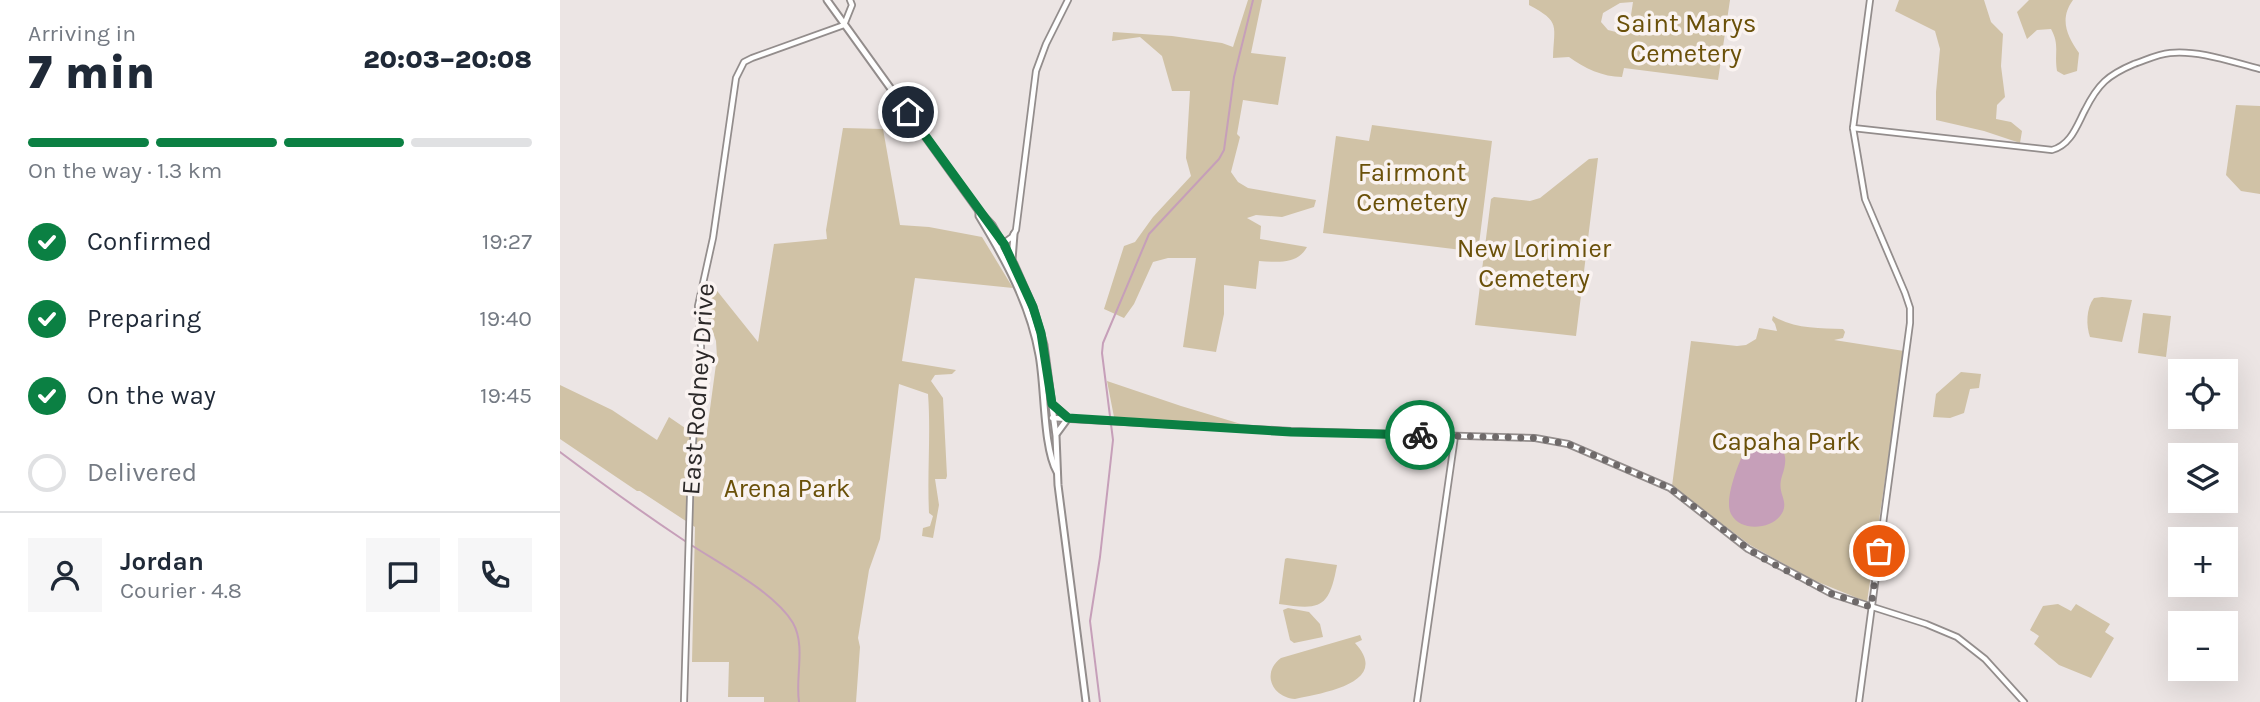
<!DOCTYPE html>
<html lang="en">
<head>
<meta charset="utf-8">
<style>
  :root { --surface:#fff; --page:#f6f6f7; --text:#1f2937; --muted:#747a83; --line:#e0e1e3; --accent:#0b8043 }
  body { margin:0; font-family:Karla,sans-serif; background:var(--page); color:var(--text); height:100vh; display:flex; flex-direction:column; font-size:26px; white-space:nowrap }
  * { box-sizing:border-box; margin:0 }
  p { font-size:23px; color:var(--muted) }
  .icon { flex:none; width:38px; height:38px; fill:none; stroke:currentColor; stroke-width:2; stroke-linecap:round; stroke-linejoin:round }
  .map { position:relative; flex:1; overflow:hidden }
  .panel { display:flex; flex-direction:column; background:var(--surface); width:560px }
  .panel>* { flex:none }
  .tools { position:absolute; left:1608px; top:359px; display:grid; gap:14px }
  .tools a { display:grid; place-items:center; width:70px; height:70px; border-radius:0px; background:var(--surface); box-shadow:0 7px 28px #0002; font-size:35px }
  .pin { position:absolute; display:grid; place-items:center; width:60px; height:60px; color:#fff; margin:-30px; border:4px solid #fff; border-radius:50%; box-shadow:0 2px 7px #0007 }
  .courier { position:absolute; display:grid; place-items:center; width:70px; height:70px; margin:-35px; border:5px solid #0b8043; border-radius:50%; background:#fff; color:#222; box-shadow:0 2px 9px #0007 }
  .overview em { font-style:normal; font-weight:800 }
  .overview div { display:flex; flex-direction:column-reverse }
  .overview { display:flex; align-items:center; justify-content:space-between; height:119px; padding:0 28px }
  h1 { font-size:46px; font-weight:800; line-height:52px }
  .bar { display:grid; grid-template-columns:repeat(4,1fr); gap:10px 7px; align-content:center; height:84px; padding:0 28px }
  .bar i { height:9px; border-radius:5px; background:var(--line) }
  .bar .on { background:var(--accent) }
  .bar p { grid-column:span 4 }
  .line { display:flex; align-items:center; gap:18px; padding:0 28px; border-top:2px solid var(--line) }
  .line div { flex:1 }
  .round { display:grid; place-items:center; flex:none; width:74px; height:74px; border-radius:0px; background:var(--page) }
  ol { padding:0 28px; list-style:none }
  li { display:flex; align-items:center; gap:21px; height:77px }
  li p { margin-inline-start:auto }
  li .icon { padding:7px; border-radius:50%; background:var(--accent); color:#fff; stroke-width:4 }
  li:last-child { color:var(--muted) }
  li i { width:38px; height:38px; border:4px solid var(--line); border-radius:50% }
  main { display:flex; flex:1; min-height:0 }
  .map>svg:first-child { display:block }
  .green { fill:#d0c2a6; fill-rule:evenodd }
  .water { fill:#c69fb9 }
  .lines { fill:none; stroke-linecap:round; stroke-linejoin:round }
  .stream { stroke:#c69fb9; stroke-width:2 }
  .secondary-casing { stroke:#938d8c; stroke-width:8 }
  .primary-casing { stroke:#938d8c; stroke-width:9 }
  .secondary { stroke:#fff; stroke-width:4.5 }
  .primary { stroke:#fff; stroke-width:5 }
  .done { stroke:#6f6a6a; stroke-width:7; stroke-dasharray:0 12.6 }
  .route { stroke:#0b8043; stroke-width:9 }
  .labels { text-anchor:middle; dominant-baseline:central; stroke-width:7; stroke-linejoin:round; paint-order:stroke }
  .park-label { font-size:26px; fill:#6a5009; stroke:#faf3f1 }
  .street-label { font-size:26px; fill:#2b2828; stroke:#faf3f1 }
</style>
</head>
<body>
<main>
<section class="panel">
<div class="overview"><div><h1>7 min</h1><p>Arriving in</p></div><em>20:03–20:08</em></div>
<div class="bar"><i class="on"></i><i class="on"></i><i class="on"></i><i></i><p>On the way · 1.3 km</p></div>
<ol>
<li><svg class="icon" aria-label="check" viewBox="0 0 24 24"><path d="M5 12l5 5 9-10"/></svg>Confirmed<p>19:27</p></li>
<li><svg class="icon" aria-label="check" viewBox="0 0 24 24"><path d="M5 12l5 5 9-10"/></svg>Preparing<p>19:40</p></li>
<li><svg class="icon" aria-label="check" viewBox="0 0 24 24"><path d="M5 12l5 5 9-10"/></svg>On the way<p>19:45</p></li>
<li><i></i>Delivered</li>
</ol>
<div class="line" style="height:126px"><a class="round"><svg class="icon" aria-label="person" viewBox="0 0 24 24"><circle cx="12" cy="8" r="4"/><path d="M4 21q1-7 8-7t8 7"/></svg></a><div><b>Jordan</b><p>Courier · 4.8</p></div><a class="round"><svg class="icon" aria-label="chat" viewBox="0 0 24 24"><path d="M4 5h16v11H9l-5 4z"/></svg></a><a class="round"><svg class="icon" aria-label="phone" viewBox="0 0 24 24"><path d="M5 4h4l2 5-3 2q2 4 5 5l2-3 5 2v4C11 20 4 13 5 4z"/></svg></a></div>
</section>
<div class="map">
<svg width="1700" height="702" viewBox="0 0 1700 702">
  <rect width="100%" height="100%" fill="#ece5e4"/>
  <g class="green">
    <path d="M688,0h14l-11,53 35,4 -8,48 -35,-5 -6,34 3,3 -9,35 7,10 10,6 68,12 -2,7 -32,10 -26,-2 -9,3 14,8 -1,13 47,8c-10,18 -30,15 -48,14l-3,28 -32,-4v29l-8,38 -33,-5 13,-89h-28l-15,4 -19,42 -10,14 -20,-9 20,-63 11,-4 18,-25 38,-41 -5,-18 4,-67h-18l-10,-35 -22,-19 -28,4 1,-9 59,4 50,7 11,4z"/>
    <path d="M969,0h201l-12,80 -94,-12 -2,9c-19,0 -38,-9 -53,-20l-16,1c1,-33 8,-36 -24,-53zM1073,2l-5,33 -20,-5 -7,-8 2,-9 17,-10z"/>
    <polygon points="1339,0 1424,0 1431,22 1443,34 1441,66 1445,97 1437,105 1436,119 1451,122 1462,131 1460,143 1424,131 1376,120 1376,92 1380,49 1375,31 1335,11"/>
    <path d="M1469,0h44c-14,19 -6,36 6,53l-2,18 -13,4 -7,-4c-3,-18 3,-26 -6,-42l-14,1 -10,9 -10,-27z"/>
    <polygon points="1676,105 1700,106 1700,194 1681,191 1666,175"/>
    <polygon points="812,125 932,141 918,252 763,233 776,136 809,141"/>
    <path d="M283,128l40,1 17,96 29,2 53,10 31,51 -98,-10 -13,83 54,9 -4,4 -17,1 -4,6 12,17 4,78 -1,3h-11l4,26 -6,33 -11,-2 1,-8 7,-2 3,-10 -4,-3c-2,-40 2,-80 -1,-119l-29,-10 -19,155 -11,31 -11,68 2,9 -4,55h-92v-5h-36l1,-35h-37l3,-135 -55,-36h-3l-77,-52v-54l52,25 45,30 12,-23 19,13 19,1 10,-74 -1,-16 -10,-30 4,-29 48,60 16,-98 53,-5 -1,-9z"/>
    <polygon points="1038,158 1016,336 915,325 931,199 934,197 970,201 980,198 1029,159"/>
    <path d="M1542,297l30,3 -10,42 -32,-5c-4,-11 -4,-29 4,-39z"/>
    <polygon points="1583,313 1611,316 1606,357 1578,353"/>
    <path d="M1213,316c21,13 46,12 70,13l2,3 -2,6 -9,2 70,11 -37,251 -54,-22 -63,-35 -78,-59 19,-145 46,5 9,-1 10,-6 3,-11 18,3 -2,-7 -3,-4z"/>
    <polygon points="1401,372 1421,374 1419,388 1410,389 1404,413 1390,418 1373,417 1376,394"/>
    <polygon points="547,381 621,406 681,424 554,417"/>
    <path d="M727,558l50,7c-8,44 -17,45 -58,39l6,-45z"/>
    <polygon points="1498,604 1511,611 1516,604 1550,624 1545,632 1554,638 1531,678 1499,665 1474,644 1479,636 1470,630 1483,606"/>
    <polygon points="728,608 749,612 760,624 763,637 734,643 730,640 723,610"/>
    <path d="M800,635l2,5 -7,3c37,40 -33,50 -60,56 -23,-2 -34,-26 -14,-41z"/>
  </g>
  <path class="water" d="M1195,440c23,5 37,7 27,36 -5,16 4,21 2,32 -4,20 -42,27 -53,6 -8,-15 10,-58 18,-72z"/>
  <g class="lines">
    <g class="stream">
      <path d="M0,452c40,30 80,59 122,87 32,22 91,51 111,84 13,23 2,54 6,79"/>
      <polyline points="540,702 530,621 540,557 553,440 542,353 543,343 589,234 659,159 664,150 674,77 693,0"/>
    </g>
    <g class="secondary-casing">
      <g id="secondary">
        <path d="M1293,128l199,22c19,-5 25,-25 33,-40 13,-26 23,-35 49,-46 12,-4 24,-10 36,-11 29,-3 62,9 90,16"/>
        <polyline points="441,245 452,237 456,230 476,71 486,44 508,0"/>
        <polyline points="492,418 731,431 975,438 1008,444 1110,488 1188,549 1272,594 1366,624 1397,637 1425,659 1464,702"/>
        <polyline points="124,702 131,465 141,347 138,306 153,238 176,78 184,62 192,58 284,25 292,5 290,0"/>
        <polyline points="857,702 895,436"/>
        <polyline points="1299,702 1350,323 1350,308 1345,293 1305,199 1293,128 1310,0"/>
      </g>
    </g>
    <g class="primary-casing">
      <g id="primary">
        <polyline points="267,0 419,211 432,225 454,264 473,307 484,345 496,436 498,485 526,702"/>
        <path d="M419,211v5c26,43 51,88 60,139 6,31 4,93 18,117"/>
        <polyline points="452,260 454,234"/>
        <polyline points="493,405 508,418 497,433"/>
      </g>
    </g>
    <use href="#secondary" class="secondary"/>
    <use href="#primary" class="primary"/>
  </g>
  <g class="lines">
    <polyline class="done" points="860,435 975,438 1008,444 1110,488 1188,549 1206,560 1272,594 1311,607 1319,551"/>
    <polyline class="route" points="348,112 444,244 473,307 481,333 492,404 508,418 731,432 860,435"/>
  </g>
  <g class="labels">
    <g class="park-label">
      <text x="1126" y="23">Saint Marys<tspan x="1126" dy="30">Cemetery</tspan></text>
      <text x="852" y="172">Fairmont<tspan x="852" dy="30">Cemetery</tspan></text>
      <text x="974" y="248">New Lorimier<tspan x="974" dy="30">Cemetery</tspan></text>
      <text x="1226" y="441">Capaha Park</text>
      <text x="227" y="488">Arena Park</text>
    </g>
    <g class="street-label">
      <text transform="translate(138 389) rotate(-86)">East Rodney Drive</text>
    </g>
  </g>
</svg>
<div class="tools">
<a><svg class="icon" aria-label="locate" viewBox="0 0 24 24"><circle cx="12" cy="12" r="6"/><path d="M12 2v4M12 18v4M2 12h4M18 12h4"/></svg></a>
<a><svg class="icon" aria-label="layers" viewBox="0 0 24 24"><path d="M12 4l9 5-9 5-9-5zM3 14l9 5 9-5"/></svg></a>
<a>+</a>
<a>−</a>
</div>
<div class="pin" style="left:1319px;top:551px;background:#ea580c"><svg class="icon" aria-label="bag" viewBox="0 0 24 24"><path d="M5 8h14l-1 12H6zM9 8a3 3 0 0 1 6 0"/></svg></div>
<div class="pin" style="left:348px;top:112px;background:#1f2937"><svg class="icon" aria-label="home" viewBox="0 0 24 24"><path d="M3 11l9-7 9 7M6 9v11h12V9"/></svg></div>
<div class="courier" style="left:860px;top:435px"><svg class="icon" aria-label="bike" viewBox="0 0 24 24"><circle cx="6" cy="16" r="4"/><circle cx="18" cy="16" r="4"/><path d="M6 16l4-8h5l3 8M10 8l3 8H6M13 5h3"/></svg></div>
</div>
</main>
</body>
</html>
